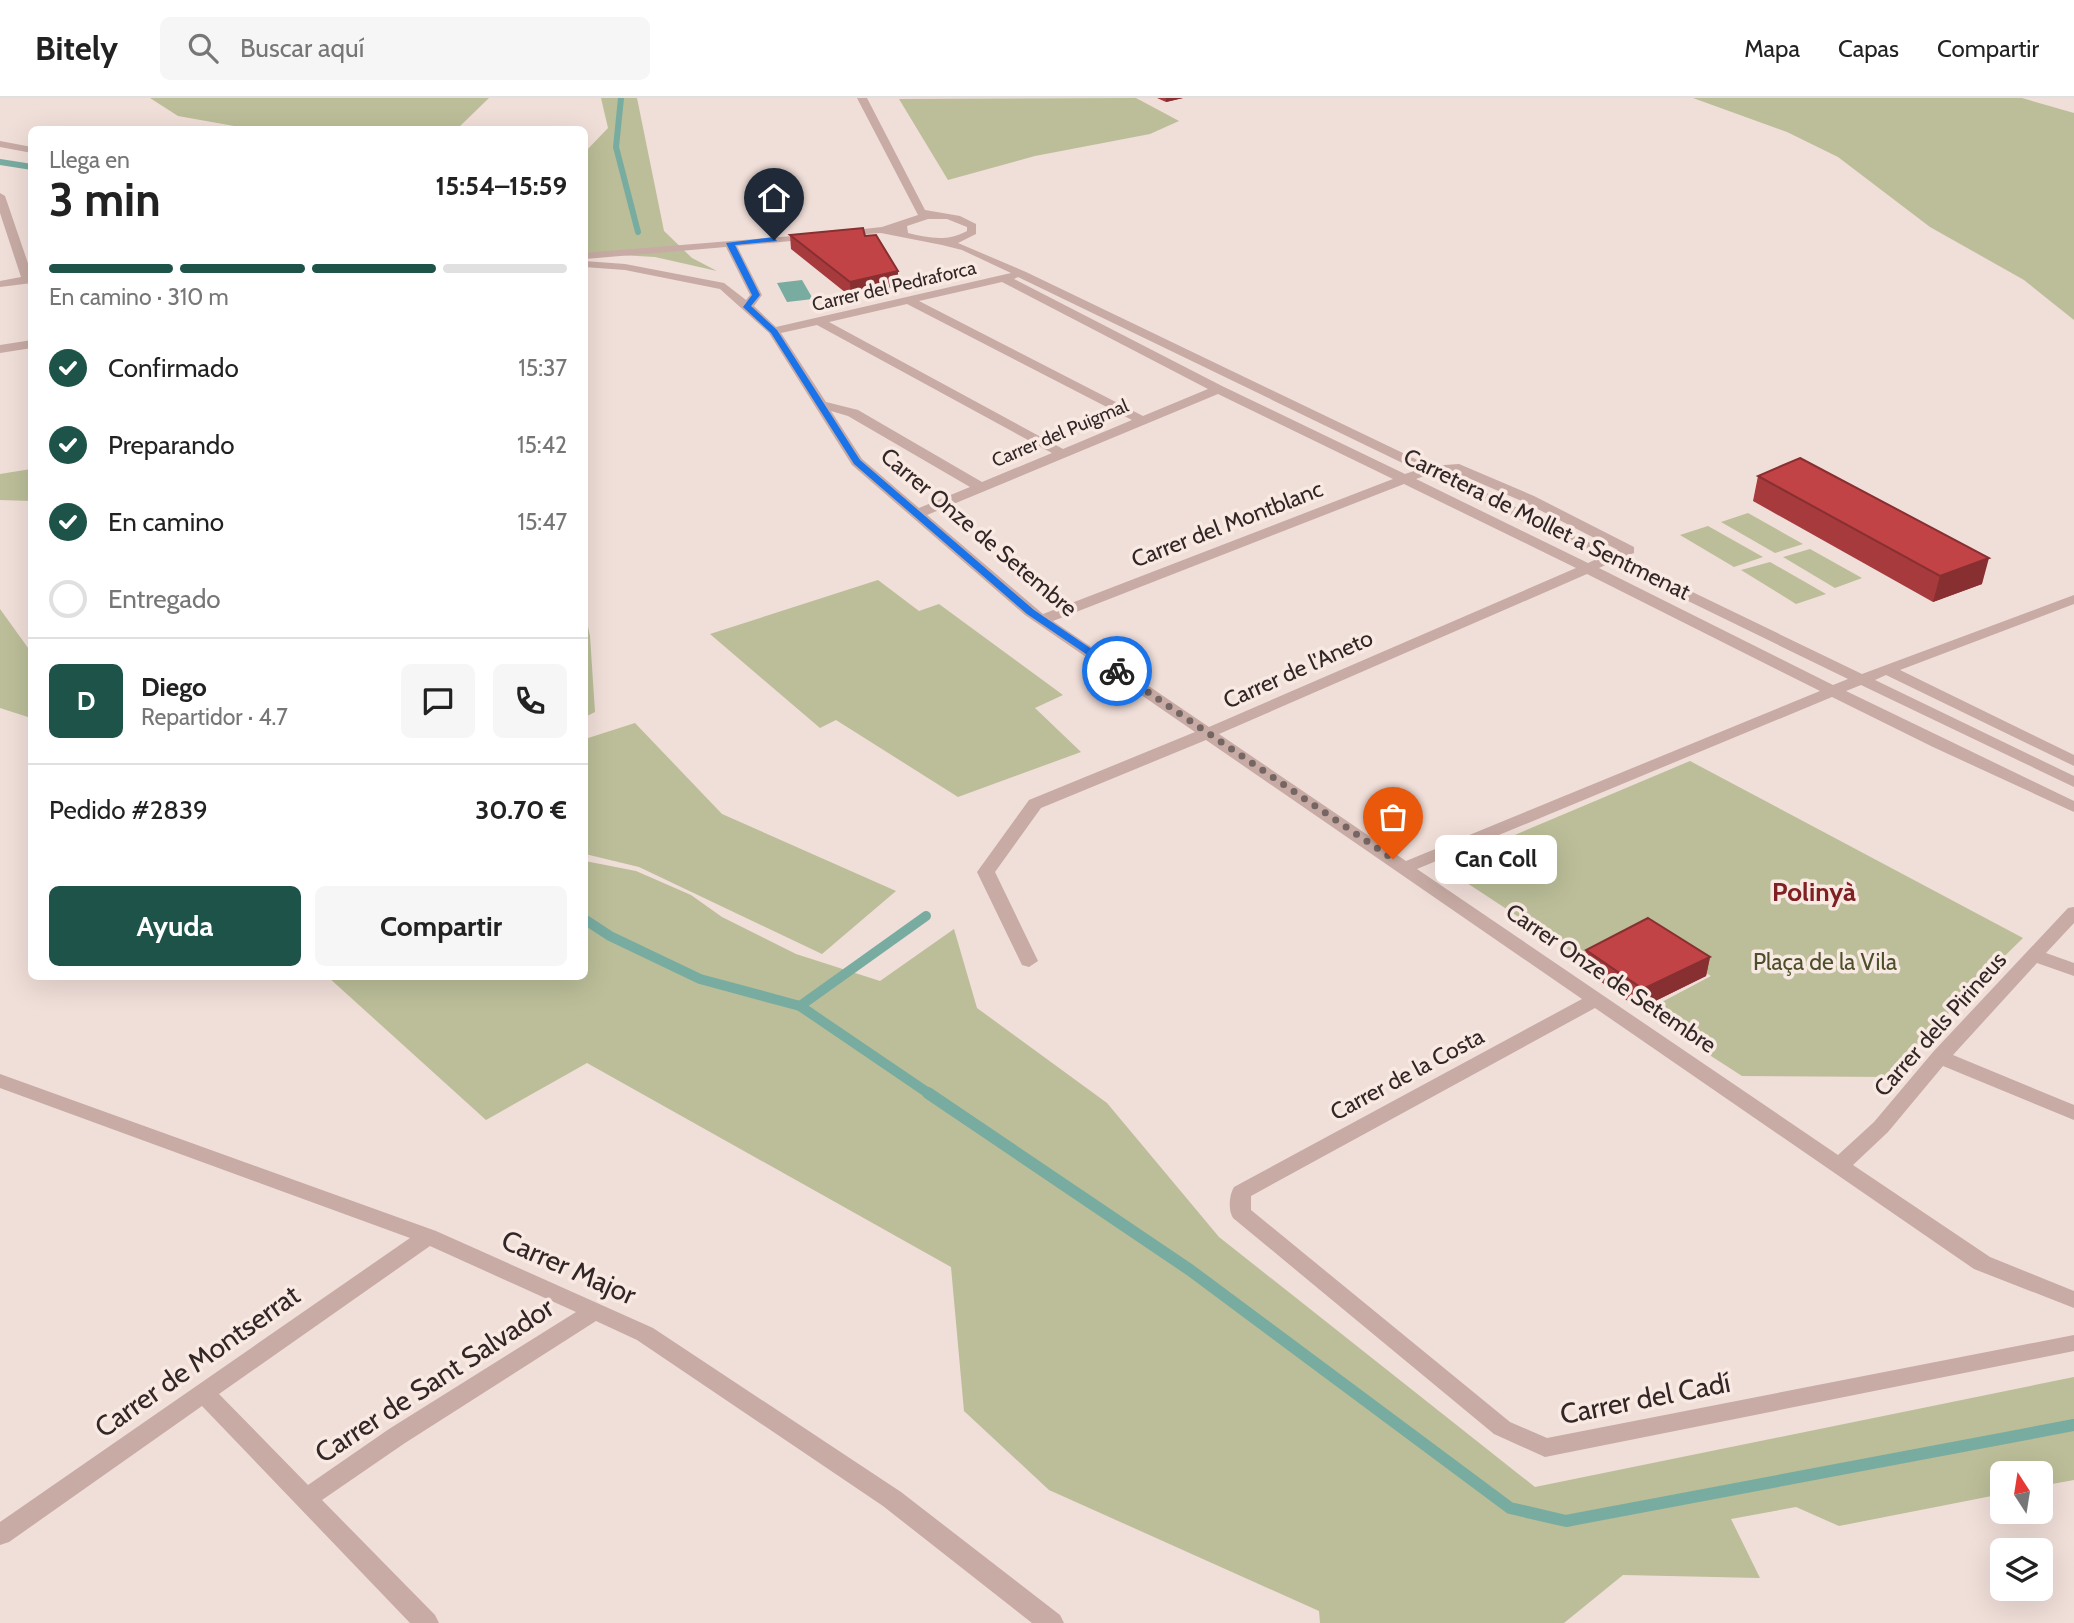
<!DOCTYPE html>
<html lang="es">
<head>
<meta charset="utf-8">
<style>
  :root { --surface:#fff; --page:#f6f6f6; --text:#222; --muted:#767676; --line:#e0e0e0; --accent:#1d5348 }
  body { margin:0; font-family:Cabin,sans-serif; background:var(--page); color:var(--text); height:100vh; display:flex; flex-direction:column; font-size:26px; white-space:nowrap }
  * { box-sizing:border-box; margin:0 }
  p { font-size:23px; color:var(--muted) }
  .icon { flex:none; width:38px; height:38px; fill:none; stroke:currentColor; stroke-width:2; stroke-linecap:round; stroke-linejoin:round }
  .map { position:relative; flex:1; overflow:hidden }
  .details { position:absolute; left:28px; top:28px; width:560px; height:854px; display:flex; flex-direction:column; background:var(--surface); border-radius:10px; box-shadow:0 7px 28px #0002 }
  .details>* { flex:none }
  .needle { width:46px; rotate:348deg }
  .buttons { position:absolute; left:1990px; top:1363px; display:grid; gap:14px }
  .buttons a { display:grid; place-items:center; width:63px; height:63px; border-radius:10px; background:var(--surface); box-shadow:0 7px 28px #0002; font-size:35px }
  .pin { position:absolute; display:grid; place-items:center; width:60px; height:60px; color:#fff; margin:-72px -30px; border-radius:50% 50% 50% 0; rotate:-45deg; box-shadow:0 0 7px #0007 }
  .pin .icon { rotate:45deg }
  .courier { position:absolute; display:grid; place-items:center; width:70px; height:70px; margin:-35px; border:5px solid #1a73e8; border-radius:50%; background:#fff; color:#222; box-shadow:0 2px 9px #0007 }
  .bubble { position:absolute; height:49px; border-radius:10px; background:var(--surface); box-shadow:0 7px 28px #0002; font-size:23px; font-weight:700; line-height:49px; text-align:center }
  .headline em { font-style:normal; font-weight:700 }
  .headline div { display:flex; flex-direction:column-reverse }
  .headline { display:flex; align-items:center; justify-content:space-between; height:119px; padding:0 21px }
  h1 { font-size:46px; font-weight:700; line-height:52px }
  .bar { display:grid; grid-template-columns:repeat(4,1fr); gap:10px 7px; align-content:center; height:84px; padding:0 21px }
  .bar i { height:9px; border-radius:5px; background:var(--line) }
  .bar .active { background:var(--accent) }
  .bar p { grid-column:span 4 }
  .line { display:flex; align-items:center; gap:18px; padding:0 21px; border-top:2px solid var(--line) }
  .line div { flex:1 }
  .round { display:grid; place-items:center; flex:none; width:74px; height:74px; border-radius:10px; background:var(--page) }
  ol { padding:0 21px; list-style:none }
  li { display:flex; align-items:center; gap:21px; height:77px }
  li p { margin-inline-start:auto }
  li .icon { padding:7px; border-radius:50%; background:var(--accent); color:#fff; stroke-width:4 }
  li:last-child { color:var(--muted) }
  li i { width:38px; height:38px; border:4px solid var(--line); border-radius:50% }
  .cta { display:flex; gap:14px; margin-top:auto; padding:14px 21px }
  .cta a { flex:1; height:80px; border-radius:10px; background:var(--accent); color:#fff; font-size:28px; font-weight:700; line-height:80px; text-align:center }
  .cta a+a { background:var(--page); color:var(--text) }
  header { display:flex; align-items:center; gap:42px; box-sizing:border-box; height:98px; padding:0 35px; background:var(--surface); border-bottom:2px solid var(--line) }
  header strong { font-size:33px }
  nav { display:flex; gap:38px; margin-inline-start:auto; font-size:24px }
  .search { width:490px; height:63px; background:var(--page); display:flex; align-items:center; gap:18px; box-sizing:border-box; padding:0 24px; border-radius:10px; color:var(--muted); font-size:26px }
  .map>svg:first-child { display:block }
  .green { fill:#bbbe98 }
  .water { fill:#78aca0 }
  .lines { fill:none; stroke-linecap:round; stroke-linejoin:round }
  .stream-far2 { stroke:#78aca0; stroke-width:6 }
  .stream-far1 { stroke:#78aca0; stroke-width:10 }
  .stream { stroke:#78aca0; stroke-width:12 }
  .minor { fill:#c7aba4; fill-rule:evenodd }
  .wall { fill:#a73a3c }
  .shaded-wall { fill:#882f31 }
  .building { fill:#c24346; stroke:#882f31; stroke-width:2 }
  .route { fill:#1a73e8 }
  .done { stroke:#756664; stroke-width:7; stroke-dasharray:0 12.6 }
  .labels { text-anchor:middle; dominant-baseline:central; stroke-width:7; stroke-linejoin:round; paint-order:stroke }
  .far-street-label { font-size:19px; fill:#332626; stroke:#f8e9e3 }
  .street-label { font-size:23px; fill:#332626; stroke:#f8e9e3 }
  .park-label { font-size:23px; fill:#4c502a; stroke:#f8e9e3 }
  .quarter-label { font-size:26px; font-weight:bold; fill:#7f2123; stroke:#f8e9e3 }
  .near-street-label { font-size:28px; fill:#332626; stroke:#f8e9e3 }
</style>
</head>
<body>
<header>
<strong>Bitely</strong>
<div class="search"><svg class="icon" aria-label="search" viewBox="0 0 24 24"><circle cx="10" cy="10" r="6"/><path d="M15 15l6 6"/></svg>Buscar aquí</div>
<nav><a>Mapa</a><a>Capas</a><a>Compartir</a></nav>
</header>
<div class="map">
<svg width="2074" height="1525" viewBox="0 0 2074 1525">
  <rect width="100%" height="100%" fill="#f0ded8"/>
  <g class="green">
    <polygon points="150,0 489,0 457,31 251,31 178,18"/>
    <polygon points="601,0 637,0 664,133 692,160 717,173 655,159 585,155 584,55 608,30"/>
    <polygon points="1136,0 1179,23 1150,36 1035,58 948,82 899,1"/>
    <polygon points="1693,0 2022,0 2074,15 2074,222 2024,182 1930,129 1838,59 1787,34"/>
    <polygon points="31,371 31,403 0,402 0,376"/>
    <polygon points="1748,415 1803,446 1775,455 1721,424"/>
    <polygon points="1708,428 1763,459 1734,469 1680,437"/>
    <polygon points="1810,451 1862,480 1835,490 1783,459"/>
    <polygon points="1770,464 1826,496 1796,506 1741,472"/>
    <polygon points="878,482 919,513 939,506 1063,597 1035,610 1081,654 958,699 836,622 820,630 710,536"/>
    <polygon points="0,511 31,554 31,620 0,610"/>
    <polygon points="585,515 590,538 595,614 585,619"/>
    <polygon points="635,625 722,716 896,793 822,856 639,769 585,756 585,641"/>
    <polygon points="1690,663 2023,840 1965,897 1892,979 1742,978 1643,914 1711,878 1646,837 1584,862 1441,768"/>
    <polygon points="585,763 636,773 691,797 722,819 796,856 880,883 954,831 977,910 1107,1005 1219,1139 1535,1389 2074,1279 2074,1382 2041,1388 2040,1376 2002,1376 2002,1396 1839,1428 1796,1409 1731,1421 1760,1480 1623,1477 1564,1525 1320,1525 1319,1513 1049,1392 964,1313 951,1169 587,965 486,1022 328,879 584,878"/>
  </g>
  <polygon class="water" points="802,182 813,201 787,204 777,185"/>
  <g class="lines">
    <g class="stream-far2">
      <polyline points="621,0 616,49 638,134"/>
      <polyline points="0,64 32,69"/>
    </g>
    <g class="stream-far1">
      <polyline points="584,821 610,838 700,881 800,908 931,997"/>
      <polyline points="800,908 926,818"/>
    </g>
    <polyline class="stream" points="928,995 1190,1172 1510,1410 1566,1423 2074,1327"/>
    <g class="minor">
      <path d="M857,0h10l58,112 35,6 16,8v10l-18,9 68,29 404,194 29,-2 75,32 100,51v6l-12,5 240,116 212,-79v9l-174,66 174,85v11l-188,-91 -11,5 199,96v11l-213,-102 -15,6 228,110v11l-141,-65 -101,-50 -415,172 421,286 36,-33 59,-70 135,-144 6,-1v16l-28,30 28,10v13l-37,-13 -84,92 121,50v15l-131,-54 -55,66 -35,33 137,92 84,34v17l-100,-39 -379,-261 -344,188v14l259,212 37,16 527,-103v16l-529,106 -51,-23 -261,-216c-5,-8 -4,-23 1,-31l348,-188 -376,-259 -165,68 -46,64 43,89 -9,6 -7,-2 -45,-93 52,-72 166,-68 -170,-117 -173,-150 -83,-132 -49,-44 -95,-19 -41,-3v-6l41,3 99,19 22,17 4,-5 -24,-48 -141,12 -1,-6 232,-19 2,2 -6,3 -75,7 25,49 -8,11 22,21 235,-54 -49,-23 -20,-5 -61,-12 -45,3v-4l46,-5 36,-12zM928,121h19l20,8v4c-20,11 -38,7 -59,2l-1,-7zM1018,179l399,193 -12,4 -183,-88 -208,-107zM1002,184l206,107 -65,27 -224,-115zM907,206l225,116 -69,29 -234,-127zM817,227l235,128 -70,29 -124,-72 -32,-8 -45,-69zM1218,296l175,85 -350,135 -116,-99zM831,313l17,5 122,71 -51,21 -57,-49zM1452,373l72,31 94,48 -7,3 -168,-81zM1427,377l172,83 -11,5 -172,-84zM1404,386l172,84 -367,159 -156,-106zM1610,465l238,116 -15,6 -234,-117zM1587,476l233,117 -414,170 -187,-127z"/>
      <polygon points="0,43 32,49 32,55 0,49"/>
      <polygon points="0,95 5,98 32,177 32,185 0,189 0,183 21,179 0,115"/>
      <polygon points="32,242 32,250 0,255 0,247"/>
      <path d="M0,976l436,157 217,97 248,164 159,123 4,8h-32l-149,-117 -246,-166 -41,-19 -191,122 -83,57 113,115 4,8h-29l-208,-217 -193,136 -9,3v-23l410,-284 -410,-150zM430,1148l146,66 -187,117 -81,56 -89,-91z"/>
    </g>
  </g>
  <g class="wall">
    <polygon points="1157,0 1183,0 1166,4"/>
    <polygon points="790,137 865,138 898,173 898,188 851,199 791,151"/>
    <polygon points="1758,378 1982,486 1933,504 1753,403"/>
    <polygon points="1586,852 1710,859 1706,878 1639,911 1583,871"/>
  </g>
  <g class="shaded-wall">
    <polygon points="1166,0 1183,0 1166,4"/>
    <polygon points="898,173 898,188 851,199 850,184"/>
    <polygon points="1989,460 1982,486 1933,504 1940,478"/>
    <polygon points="1710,859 1706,878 1639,911 1643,891"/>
  </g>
  <g class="building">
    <polygon points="863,130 865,138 876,137 898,173 850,184 790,137"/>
    <polygon points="1800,360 1989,460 1940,478 1758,378"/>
    <polygon points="1648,820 1710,859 1643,891 1586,852"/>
  </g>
  <polygon class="route" points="774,139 777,143 735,147 760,197 751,208 777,232 860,362 1034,512 1121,571 1121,575 1114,575 1027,516 854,366 771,235 743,209 752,197 726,145"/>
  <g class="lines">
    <polyline class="done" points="1117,573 1393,761"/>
  </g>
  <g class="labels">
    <g class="far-street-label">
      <text transform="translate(894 188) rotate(-13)">Carrer del Pedraforca</text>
      <text transform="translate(1060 335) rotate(-23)">Carrer del Puigmal</text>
    </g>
    <g class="street-label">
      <text transform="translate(1227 426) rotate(-21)">Carrer del Montblanc</text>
      <text transform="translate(1547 426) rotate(26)">Carretera de Mollet a Sentmenat</text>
      <text transform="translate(979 434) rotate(40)">Carrer Onze de Setembre</text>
      <text transform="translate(1298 571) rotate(-24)">Carrer de l'Aneto</text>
      <text transform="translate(1611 880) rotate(34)">Carrer Onze de Setembre</text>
      <text transform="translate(1940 926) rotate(-48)">Carrer dels Pirineus</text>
      <text transform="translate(1407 976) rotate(-28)">Carrer de la Costa</text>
    </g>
    <g class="park-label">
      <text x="1825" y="864">Plaça de la Vila</text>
    </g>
    <g class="quarter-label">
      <text x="1814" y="794">Polinyà</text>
    </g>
    <g class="near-street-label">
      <text transform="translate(569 1169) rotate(24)">Carrer Major</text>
      <text transform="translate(197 1263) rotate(-35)">Carrer de Montserrat</text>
      <text transform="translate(434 1282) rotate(-33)">Carrer de Sant Salvador</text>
      <text transform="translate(1645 1300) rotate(-11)">Carrer del Cadí</text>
    </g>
  </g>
</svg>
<div class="buttons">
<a><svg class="needle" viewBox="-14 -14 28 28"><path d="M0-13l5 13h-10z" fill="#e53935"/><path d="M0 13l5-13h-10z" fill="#767676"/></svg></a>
<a><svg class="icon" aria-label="layers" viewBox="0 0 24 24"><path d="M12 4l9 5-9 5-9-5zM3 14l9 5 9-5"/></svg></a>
</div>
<div class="pin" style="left:1393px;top:761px;background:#ea580c"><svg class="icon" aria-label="bag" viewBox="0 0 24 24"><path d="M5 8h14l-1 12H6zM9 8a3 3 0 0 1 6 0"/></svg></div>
<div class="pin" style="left:774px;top:142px;background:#1f2937"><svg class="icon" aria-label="home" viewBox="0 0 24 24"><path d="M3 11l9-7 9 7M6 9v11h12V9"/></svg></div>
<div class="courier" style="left:1117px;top:573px"><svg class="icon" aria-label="bike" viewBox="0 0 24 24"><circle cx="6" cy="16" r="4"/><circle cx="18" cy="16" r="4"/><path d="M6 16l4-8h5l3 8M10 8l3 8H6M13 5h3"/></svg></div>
<div class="bubble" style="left:1435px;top:737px;width:122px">Can Coll</div>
<section class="details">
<div class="headline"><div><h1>3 min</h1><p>Llega en</p></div><em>15:54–15:59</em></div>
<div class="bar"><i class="active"></i><i class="active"></i><i class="active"></i><i></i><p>En camino · 310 m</p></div>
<ol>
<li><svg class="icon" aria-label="check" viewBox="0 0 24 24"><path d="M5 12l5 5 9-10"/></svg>Confirmado<p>15:37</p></li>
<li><svg class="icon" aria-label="check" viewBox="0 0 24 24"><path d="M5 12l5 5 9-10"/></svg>Preparando<p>15:42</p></li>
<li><svg class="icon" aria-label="check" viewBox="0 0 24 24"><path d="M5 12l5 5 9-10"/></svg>En camino<p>15:47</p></li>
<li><i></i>Entregado</li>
</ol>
<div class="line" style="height:126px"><b class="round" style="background:var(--accent);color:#fff">D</b><div><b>Diego</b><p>Repartidor · 4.7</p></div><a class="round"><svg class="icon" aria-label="chat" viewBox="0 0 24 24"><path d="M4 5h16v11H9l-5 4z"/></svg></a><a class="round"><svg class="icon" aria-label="phone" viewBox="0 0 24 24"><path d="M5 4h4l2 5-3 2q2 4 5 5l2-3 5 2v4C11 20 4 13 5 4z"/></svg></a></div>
<div class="line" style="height:91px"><div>Pedido #2839</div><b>30.70 €</b></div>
<div class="cta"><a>Ayuda</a><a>Compartir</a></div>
</section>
</div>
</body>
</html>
